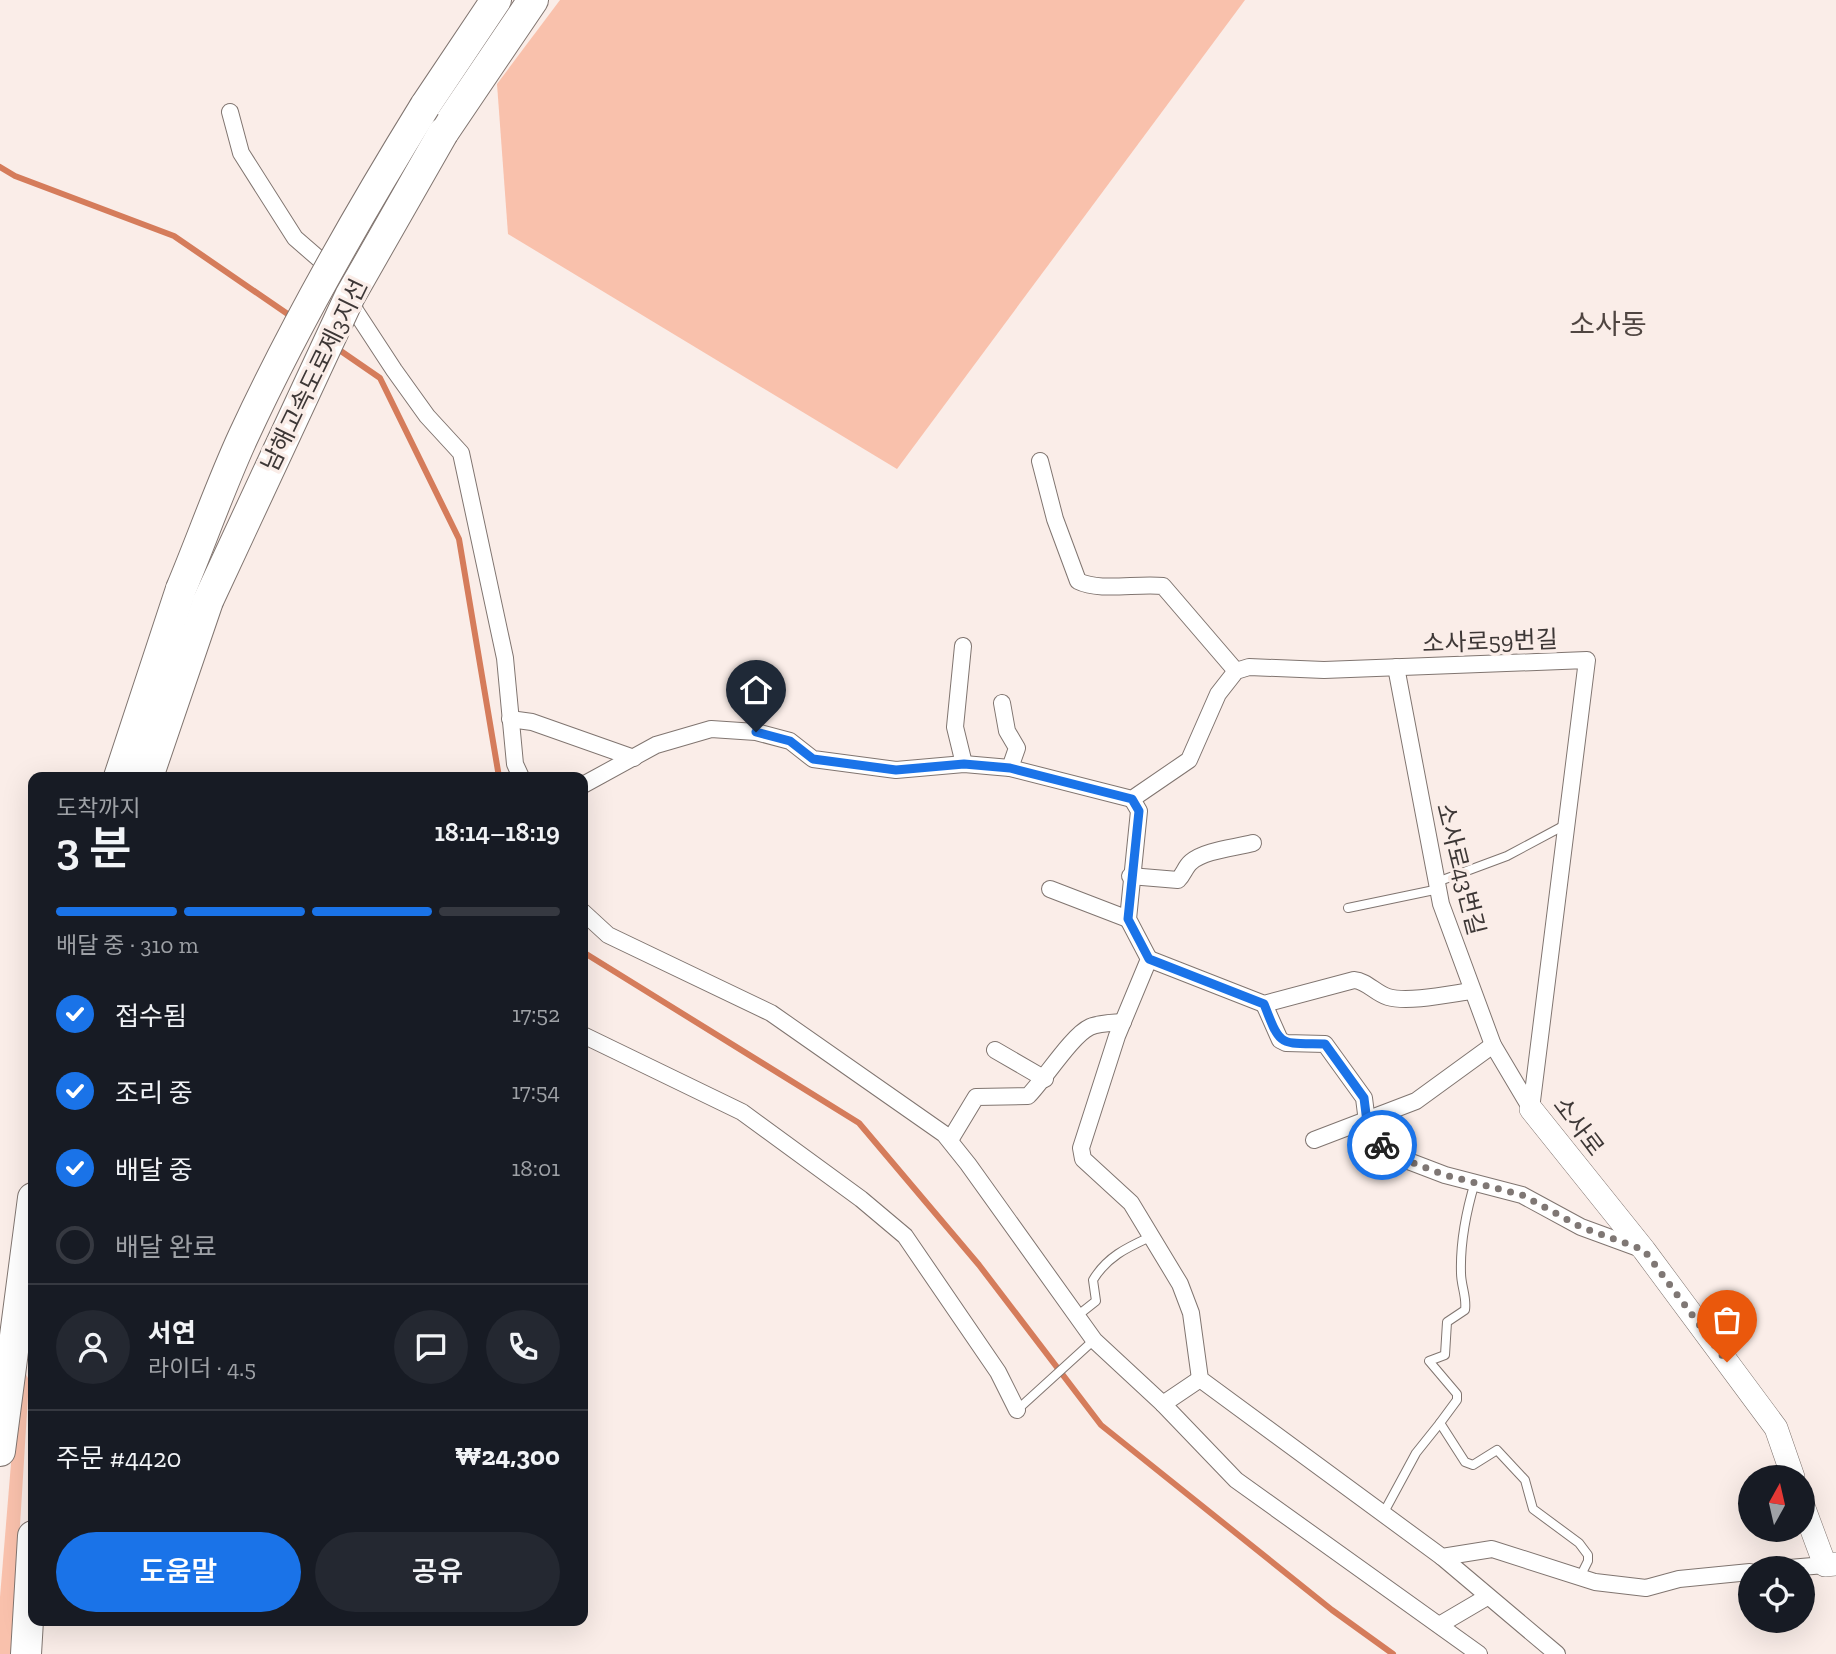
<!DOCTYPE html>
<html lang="ko">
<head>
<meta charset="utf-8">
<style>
  :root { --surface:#171b24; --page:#242831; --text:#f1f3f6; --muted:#9ea1a6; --line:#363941; --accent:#1a73e8 }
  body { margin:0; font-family:"Zilla Slab","Noto Sans KR",serif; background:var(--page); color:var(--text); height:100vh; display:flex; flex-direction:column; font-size:26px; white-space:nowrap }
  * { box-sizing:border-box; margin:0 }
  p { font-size:23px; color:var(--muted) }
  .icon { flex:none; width:38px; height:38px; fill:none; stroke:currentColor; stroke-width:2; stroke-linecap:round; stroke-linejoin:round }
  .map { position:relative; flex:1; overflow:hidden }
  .details { position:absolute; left:28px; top:772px; width:560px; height:854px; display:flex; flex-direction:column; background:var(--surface); border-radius:14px; box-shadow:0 7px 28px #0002 }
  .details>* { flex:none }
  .needle { width:46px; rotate:8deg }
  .controls { position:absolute; left:1738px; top:1465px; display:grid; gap:14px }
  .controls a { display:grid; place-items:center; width:77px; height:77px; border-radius:50%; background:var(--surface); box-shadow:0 7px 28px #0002; font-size:35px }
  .pin { position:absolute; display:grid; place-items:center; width:60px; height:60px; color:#fff; margin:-72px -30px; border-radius:50% 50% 50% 0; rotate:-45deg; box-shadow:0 0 7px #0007 }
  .pin .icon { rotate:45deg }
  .courier { position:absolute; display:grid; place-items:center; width:70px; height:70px; margin:-35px; border:5px solid #1a73e8; border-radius:50%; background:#fff; color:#222; box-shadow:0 2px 9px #0007 }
  .head em { font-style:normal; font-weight:600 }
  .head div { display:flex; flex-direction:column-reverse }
  .head { display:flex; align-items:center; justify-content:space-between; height:119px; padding:0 28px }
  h1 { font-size:46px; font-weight:600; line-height:52px }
  .bar { display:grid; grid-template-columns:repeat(4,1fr); gap:10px 7px; align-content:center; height:84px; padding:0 28px }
  .bar i { height:9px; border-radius:5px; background:var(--line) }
  .bar .on { background:var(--accent) }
  .bar p { grid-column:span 4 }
  .line { display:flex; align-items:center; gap:18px; padding:0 28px; border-top:2px solid var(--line) }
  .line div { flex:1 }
  .round { display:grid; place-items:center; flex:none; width:74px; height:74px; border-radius:37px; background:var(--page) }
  ol { padding:0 28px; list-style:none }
  li { display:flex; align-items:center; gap:21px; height:77px }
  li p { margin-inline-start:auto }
  li .icon { padding:7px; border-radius:50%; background:var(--accent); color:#fff; stroke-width:4 }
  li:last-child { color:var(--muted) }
  li i { width:38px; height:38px; border:4px solid var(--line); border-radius:50% }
  .cta { display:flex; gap:14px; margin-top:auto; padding:14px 28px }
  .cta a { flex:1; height:80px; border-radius:42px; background:var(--accent); color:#fff; font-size:28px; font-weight:600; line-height:80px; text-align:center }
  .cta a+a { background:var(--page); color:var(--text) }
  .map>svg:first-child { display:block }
  .green { fill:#f9c1ac }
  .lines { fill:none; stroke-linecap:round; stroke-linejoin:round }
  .stream { stroke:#d57c5b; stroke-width:6 }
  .lane-casing { stroke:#807570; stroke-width:10 }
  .street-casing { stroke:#807570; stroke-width:18 }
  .secondary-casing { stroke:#807570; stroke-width:24 }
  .highway-casing { stroke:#807570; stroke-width:32 }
  .lane { stroke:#fff; stroke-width:8 }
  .street { stroke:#fff; stroke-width:16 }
  .secondary { stroke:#fff; stroke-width:23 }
  .highway { stroke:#fff; stroke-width:30 }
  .highway-bridge-casing { stroke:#807570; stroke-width:32; stroke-linecap:butt }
  .highway-bridge { stroke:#fff; stroke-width:30 }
  .done { stroke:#7f7774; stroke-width:7; stroke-dasharray:0 12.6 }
  .route { stroke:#1a73e8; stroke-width:9 }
  .labels { text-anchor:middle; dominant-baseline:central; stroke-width:7; stroke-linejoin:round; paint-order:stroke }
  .street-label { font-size:24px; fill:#3d3736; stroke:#faede8 }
  .quarter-label { font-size:28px; fill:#4f4541; stroke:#faede8 }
</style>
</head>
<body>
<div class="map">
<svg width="1836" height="1654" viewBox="0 0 1836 1654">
  <rect width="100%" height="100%" fill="#faede8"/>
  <g class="green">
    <polygon points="560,0 1245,0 897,469 508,234 497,84"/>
    <polygon points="24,1371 29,1380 12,1654 0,1654 0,1597 17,1391"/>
  </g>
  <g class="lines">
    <g class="stream">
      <polyline points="0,167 15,176 174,236 292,317"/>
      <polyline points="335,347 380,378 459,539 499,777"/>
      <polyline points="583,952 859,1123 979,1265 1101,1425 1332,1610 1393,1654"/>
    </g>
    <g class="lane-casing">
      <g id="lane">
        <polyline points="1437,882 1507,856 1565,825"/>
        <polyline points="1348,908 1439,889"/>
        <path d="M1475,1182c-9,30 -15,59 -14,91 0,13 6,24 4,37l-18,12 -2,33 -16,6 28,33v6l-17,23 25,39 8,3 24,-15 28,30 8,29 46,34 9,12v6l-8,16"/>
        <path d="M1077,1316l19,-15 -3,-21c14,-23 33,-32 57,-43"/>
        <polyline points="1017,1410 1094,1340"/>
        <polyline points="1383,1514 1416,1453 1440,1423"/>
      </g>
    </g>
    <g class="street-casing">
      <g id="street">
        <polyline points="230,112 241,153 295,238 333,271"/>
        <polyline points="350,298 356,312 394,370 427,416 461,453 505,658 515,764 521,777"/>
        <path d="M1040,461l15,58 23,62c22,11 59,2 85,5l73,85"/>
        <polyline points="963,646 955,727 964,764"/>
        <polyline points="1396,667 1441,904 1493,1045 1531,1109"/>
        <polyline points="1002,703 1007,731 1017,748 1010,768"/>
        <polyline points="510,719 532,722 634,758"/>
        <polyline points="583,785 656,745 711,729 756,732 790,741 813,759 896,770 964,764 1010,768 1132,799 1189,760 1218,694 1236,671 1249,667 1324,670 1587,660 1531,1109"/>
        <polyline points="1132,799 1139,811 1128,919 1149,959 1117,1036 1081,1148 1083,1159 1131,1203 1180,1284 1191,1313 1200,1379 1442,1557 1492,1549 1595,1582 1646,1588 1679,1579 1750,1572"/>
        <path d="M1130,876l48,4c6,-6 7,-13 13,-18 14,-12 44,-14 62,-19"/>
        <polyline points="1050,889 1128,919"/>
        <polyline points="583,912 608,935 771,1013 944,1134 968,1164 1094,1340 1163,1404 1200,1379"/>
        <path d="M1149,959l115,45 90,-24c13,1 21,13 34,17 20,6 62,-3 83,-6"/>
        <polyline points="1264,1004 1280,1040 1286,1043 1325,1044 1364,1098 1367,1122 1390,1154 1445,1175 1522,1195 1581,1227 1641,1249"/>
        <polyline points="583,1035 742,1112 861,1199 905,1236 998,1372 1017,1410"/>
        <polyline points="995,1050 1045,1079"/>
        <path d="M950,1140l26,-43 52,-1c16,-16 44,-61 62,-69 9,-4 23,-4 33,-5"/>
        <polyline points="1314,1140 1416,1101 1493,1045"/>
        <polyline points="1163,1404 1236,1480 1479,1654"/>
        <polyline points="1442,1557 1557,1654"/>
        <polyline points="1789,1568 1825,1565"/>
        <polyline points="1441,1624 1487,1597"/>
      </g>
    </g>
    <g class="secondary-casing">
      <g id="secondary">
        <polyline points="1531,1109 1644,1250 1776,1428 1793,1477"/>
        <polyline points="1802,1503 1825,1565 1836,1564"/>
      </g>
    </g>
    <g class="highway-casing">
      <g id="highway">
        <polyline points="425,106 496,0"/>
        <polyline points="443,133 533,0"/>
        <polyline points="119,777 181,589"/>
        <polyline points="148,777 208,601"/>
        <polyline points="0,1451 33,1198"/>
        <polyline points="26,1654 33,1536"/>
      </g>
    </g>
    <use href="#lane" class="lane"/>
    <use href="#street" class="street"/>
    <use href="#secondary" class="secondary"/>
    <use href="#highway" class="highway"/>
    <g class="highway-bridge-casing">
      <g id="highway-bridge">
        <path d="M181,589c21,-50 39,-102 62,-152 53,-115 116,-224 182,-331"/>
        <polyline points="208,601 350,296 443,133"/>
      </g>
    </g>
    <use href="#highway-bridge" class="highway-bridge"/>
  </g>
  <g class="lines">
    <polyline class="done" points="1382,1145 1390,1154 1445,1175 1522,1195 1581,1227 1644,1250 1727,1362"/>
    <path class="route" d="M756,732l34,9 23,18 83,11 68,-6 46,4 122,31 7,12 -11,108 21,40 115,45c17,44 15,39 61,40l39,54 3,24 15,23"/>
  </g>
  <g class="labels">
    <g class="street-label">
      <text transform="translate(314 375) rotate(-64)">남해고속도로제3지선</text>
      <text transform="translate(1490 641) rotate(-2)">소사로59번길</text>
      <text transform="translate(1461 869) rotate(76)">소사로43번길</text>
      <text transform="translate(1579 1126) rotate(53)">소사로</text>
    </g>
    <g class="quarter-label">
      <text x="1608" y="324">소사동</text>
    </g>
  </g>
</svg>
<div class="controls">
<a><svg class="needle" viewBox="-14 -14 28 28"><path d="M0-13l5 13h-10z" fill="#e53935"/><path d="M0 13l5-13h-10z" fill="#9ea1a6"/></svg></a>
<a><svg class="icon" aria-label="locate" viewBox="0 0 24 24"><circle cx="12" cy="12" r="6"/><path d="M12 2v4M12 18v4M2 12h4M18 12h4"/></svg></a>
</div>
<div class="pin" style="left:1727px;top:1362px;background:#ea580c"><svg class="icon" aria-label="bag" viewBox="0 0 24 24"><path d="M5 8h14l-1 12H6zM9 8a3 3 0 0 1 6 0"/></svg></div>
<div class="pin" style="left:756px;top:732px;background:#1f2937"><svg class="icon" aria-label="home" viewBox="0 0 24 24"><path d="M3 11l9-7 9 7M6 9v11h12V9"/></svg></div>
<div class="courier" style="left:1382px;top:1145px"><svg class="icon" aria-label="bike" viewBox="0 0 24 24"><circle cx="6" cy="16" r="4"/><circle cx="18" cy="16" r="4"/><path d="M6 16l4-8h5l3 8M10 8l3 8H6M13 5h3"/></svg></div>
<section class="details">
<div class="head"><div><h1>3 분</h1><p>도착까지</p></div><em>18:14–18:19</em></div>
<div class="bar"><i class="on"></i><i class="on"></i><i class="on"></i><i></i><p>배달 중 · 310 m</p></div>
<ol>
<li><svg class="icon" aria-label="check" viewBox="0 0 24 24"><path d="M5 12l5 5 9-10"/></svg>접수됨<p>17:52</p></li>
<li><svg class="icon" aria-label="check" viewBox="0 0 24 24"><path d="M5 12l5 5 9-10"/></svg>조리 중<p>17:54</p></li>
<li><svg class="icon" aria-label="check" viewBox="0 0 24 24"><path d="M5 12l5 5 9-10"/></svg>배달 중<p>18:01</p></li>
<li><i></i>배달 완료</li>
</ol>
<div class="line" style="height:126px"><a class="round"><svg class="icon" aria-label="person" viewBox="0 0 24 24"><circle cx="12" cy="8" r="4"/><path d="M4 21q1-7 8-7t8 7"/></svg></a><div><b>서연</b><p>라이더 · 4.5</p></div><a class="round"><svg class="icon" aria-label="chat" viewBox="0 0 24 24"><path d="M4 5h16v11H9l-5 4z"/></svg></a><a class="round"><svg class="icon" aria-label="phone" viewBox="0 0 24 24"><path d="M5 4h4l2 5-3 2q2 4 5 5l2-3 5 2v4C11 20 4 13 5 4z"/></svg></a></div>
<div class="line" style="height:91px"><div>주문 #4420</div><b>₩24,300</b></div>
<div class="cta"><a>도움말</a><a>공유</a></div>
</section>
</div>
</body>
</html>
